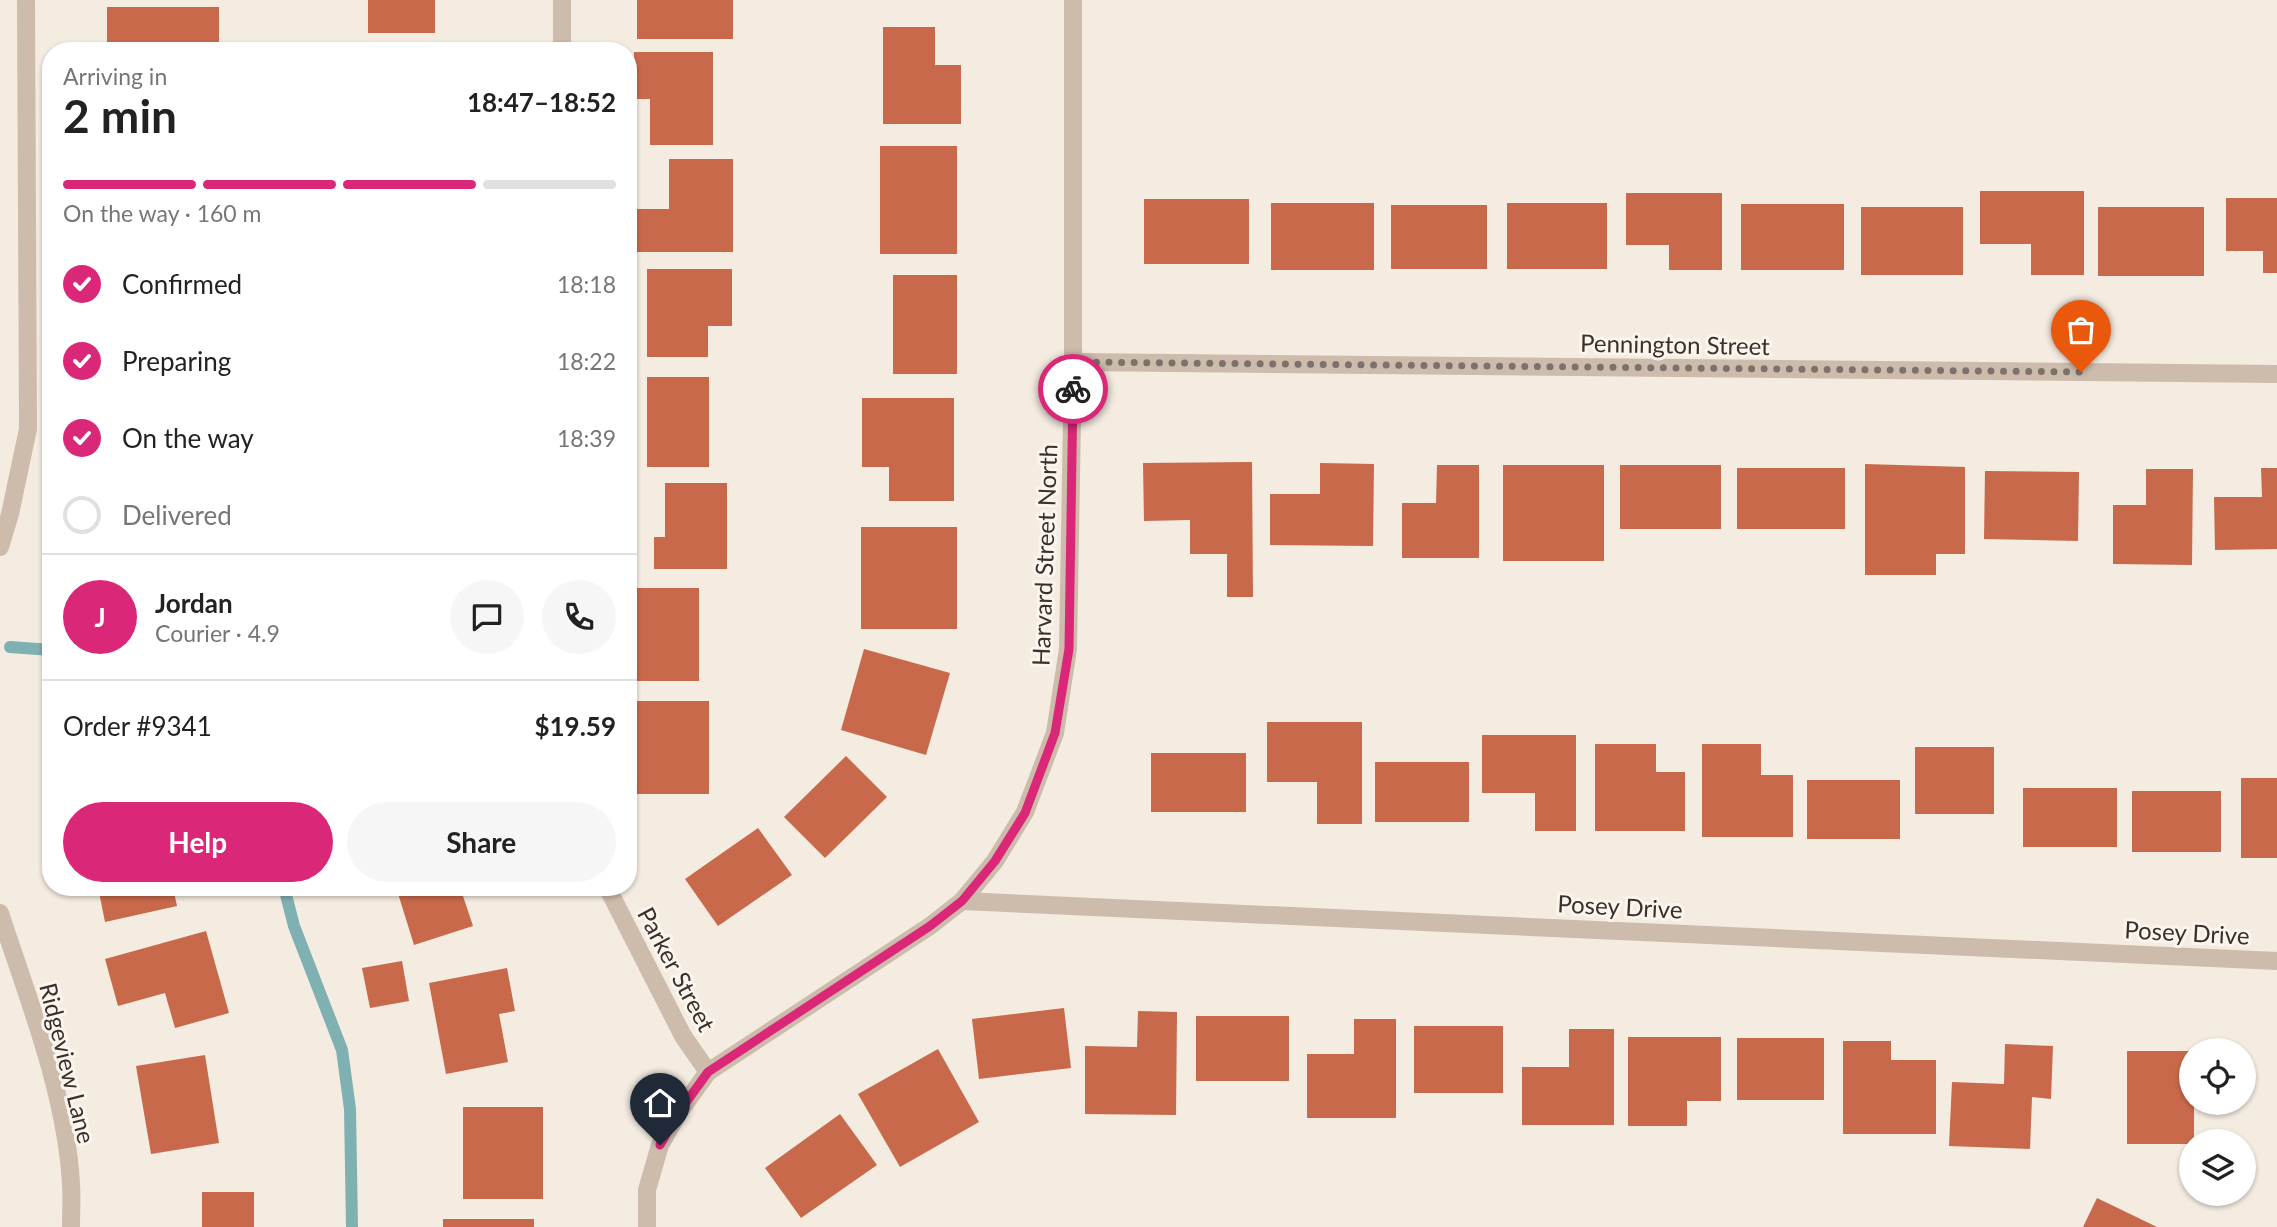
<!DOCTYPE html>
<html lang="en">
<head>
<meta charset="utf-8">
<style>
  :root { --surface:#fff; --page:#f6f6f6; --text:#222; --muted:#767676; --line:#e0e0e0; --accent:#db2777 }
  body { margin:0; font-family:Lato,sans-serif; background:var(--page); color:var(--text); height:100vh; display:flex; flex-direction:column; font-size:26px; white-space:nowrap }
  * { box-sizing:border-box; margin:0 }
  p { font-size:23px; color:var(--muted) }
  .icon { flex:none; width:38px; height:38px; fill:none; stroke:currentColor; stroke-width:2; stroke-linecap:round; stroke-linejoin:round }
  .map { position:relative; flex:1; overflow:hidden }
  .side { position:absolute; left:42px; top:42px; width:595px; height:854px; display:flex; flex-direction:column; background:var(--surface); border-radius:28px; box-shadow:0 2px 5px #0004 }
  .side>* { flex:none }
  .controls { position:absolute; left:2179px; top:1038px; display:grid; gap:14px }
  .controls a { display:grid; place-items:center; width:77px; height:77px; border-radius:50%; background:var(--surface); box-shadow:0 2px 5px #0004; font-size:35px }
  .pin { position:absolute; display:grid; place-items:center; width:60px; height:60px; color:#fff; margin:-72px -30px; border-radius:50% 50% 50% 0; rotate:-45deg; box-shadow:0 0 7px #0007 }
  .pin .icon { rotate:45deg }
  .courier { position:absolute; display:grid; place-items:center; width:70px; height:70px; margin:-35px; border:5px solid #db2777; border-radius:50%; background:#fff; color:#222; box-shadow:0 2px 9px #0007 }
  .head em { font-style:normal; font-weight:700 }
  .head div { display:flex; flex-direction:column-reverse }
  .head { display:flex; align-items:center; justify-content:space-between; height:119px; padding:0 21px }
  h1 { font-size:46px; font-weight:700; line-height:52px }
  .bar { display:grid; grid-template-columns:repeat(4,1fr); gap:10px 7px; align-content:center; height:84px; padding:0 21px }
  .bar i { height:9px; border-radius:5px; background:var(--line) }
  .bar .on { background:var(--accent) }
  .bar p { grid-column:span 4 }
  .line { display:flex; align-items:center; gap:18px; padding:0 21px; border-top:2px solid var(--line) }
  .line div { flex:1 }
  .round { display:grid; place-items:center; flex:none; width:74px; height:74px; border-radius:37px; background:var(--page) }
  ol { padding:0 21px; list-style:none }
  li { display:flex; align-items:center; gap:21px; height:77px }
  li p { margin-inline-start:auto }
  li .icon { padding:7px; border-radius:50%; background:var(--accent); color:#fff; stroke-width:4 }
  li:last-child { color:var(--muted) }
  li i { width:38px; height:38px; border:4px solid var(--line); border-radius:50% }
  .cta { display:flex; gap:14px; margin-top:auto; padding:14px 21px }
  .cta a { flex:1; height:80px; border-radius:42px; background:var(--accent); color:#fff; font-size:28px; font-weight:700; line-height:80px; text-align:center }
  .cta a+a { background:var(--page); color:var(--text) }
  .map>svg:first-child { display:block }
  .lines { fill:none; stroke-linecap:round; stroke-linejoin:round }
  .stream { stroke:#7fb0b2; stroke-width:12 }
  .building { fill:#c8694b }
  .minor { stroke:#cdbbac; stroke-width:18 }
  .done { stroke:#7c716b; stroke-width:7; stroke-dasharray:0 12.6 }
  .route { stroke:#db2777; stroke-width:9 }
  .labels { text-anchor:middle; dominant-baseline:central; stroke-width:6; stroke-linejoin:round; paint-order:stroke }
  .street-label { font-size:24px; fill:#3b302b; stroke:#fbf5ee }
</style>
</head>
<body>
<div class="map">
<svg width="2277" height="1227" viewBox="0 0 2277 1227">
  <rect width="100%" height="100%" fill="#f4ebe1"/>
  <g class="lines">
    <g class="stream">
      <polyline points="10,647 51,650"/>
      <polyline points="284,887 294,926 342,1050 350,1109 352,1227"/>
    </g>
  </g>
  <g class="building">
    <rect x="368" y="0" width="67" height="33"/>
    <rect x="637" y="0" width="96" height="39"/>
    <rect x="107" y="7" width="112" height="44"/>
    <polygon points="883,27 935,27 935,65 961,65 961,124 883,124"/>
    <polygon points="634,52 713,52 713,145 650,145 650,99 634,99"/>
    <rect x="880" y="146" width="77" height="108"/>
    <polygon points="669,159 733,159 733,252 631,252 631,209 669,209"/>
    <polygon points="1980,191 2084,191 2084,275 2031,275 2031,244 1980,244"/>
    <polygon points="1626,193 1722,193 1722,270 1669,270 1669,245 1626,245"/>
    <polygon points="2226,198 2277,198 2277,273 2263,273 2263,251 2226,251"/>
    <rect x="1144" y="199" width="105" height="65"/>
    <rect x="1271" y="203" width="103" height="67"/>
    <rect x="1507" y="203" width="100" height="66"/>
    <rect x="1741" y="204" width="103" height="66"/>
    <rect x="1391" y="205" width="96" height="64"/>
    <rect x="1861" y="207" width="102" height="68"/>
    <rect x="2098" y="207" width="106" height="69"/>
    <polygon points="647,269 732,269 732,326 708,326 708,357 647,357"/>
    <rect x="893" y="275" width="64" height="99"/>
    <rect x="647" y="377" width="62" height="90"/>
    <polygon points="862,398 954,398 954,501 889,501 889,467 862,467"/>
    <polygon points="1252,462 1253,597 1227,597 1227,554 1190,554 1190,520 1144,521 1143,463"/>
    <polygon points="1320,463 1374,464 1373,546 1270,545 1270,494 1320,494"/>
    <polygon points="1865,464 1965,467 1965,554 1936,554 1936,575 1865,575"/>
    <polygon points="1437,465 1479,465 1479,558 1402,558 1402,503 1436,503"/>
    <rect x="1503" y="465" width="101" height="96"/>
    <rect x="1620" y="465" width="101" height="64"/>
    <rect x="1737" y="468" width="108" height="61"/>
    <polygon points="2261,468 2277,468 2277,549 2215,550 2214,497 2262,497"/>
    <polygon points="2146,469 2193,469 2192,565 2113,564 2113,505 2146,505"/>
    <polygon points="1985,471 2079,472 2078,541 1984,539"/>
    <polygon points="665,483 727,483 727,569 654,569 654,537 665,537"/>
    <rect x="861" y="527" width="96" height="102"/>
    <rect x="637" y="588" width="62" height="93"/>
    <polygon points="864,649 950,673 926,755 841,730"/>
    <rect x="635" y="701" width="74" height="93"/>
    <polygon points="1267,722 1362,722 1362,824 1317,824 1317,782 1267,782"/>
    <polygon points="1482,735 1576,735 1576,831 1535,831 1535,793 1482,793"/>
    <polygon points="1595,744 1656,744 1656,772 1685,772 1685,831 1595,831"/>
    <polygon points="1702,744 1761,744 1761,775 1793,775 1793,837 1702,837"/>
    <rect x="1915" y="747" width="79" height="67"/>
    <rect x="1151" y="753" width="95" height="59"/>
    <polygon points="846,756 887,797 825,858 784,817"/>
    <rect x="1375" y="762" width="94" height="60"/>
    <rect x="2241" y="778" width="36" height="80"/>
    <rect x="1807" y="780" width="93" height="59"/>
    <rect x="2023" y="788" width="94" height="59"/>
    <rect x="2132" y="791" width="89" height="61"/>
    <polygon points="758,828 792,875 718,926 685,879"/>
    <polygon points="98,887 173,887 177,906 105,922"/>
    <polygon points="396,887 460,887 473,926 414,945"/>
    <polygon points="206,931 229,1013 175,1028 165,993 118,1006 105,959"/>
    <polygon points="402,961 409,1001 370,1008 362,968"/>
    <polygon points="507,968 515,1011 499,1014 508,1062 446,1074 429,983"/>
    <polygon points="1064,1008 1071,1068 979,1079 972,1019"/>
    <polygon points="1138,1011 1177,1012 1176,1115 1085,1114 1085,1046 1137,1047"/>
    <rect x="1196" y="1016" width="93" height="65"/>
    <polygon points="1354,1019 1396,1019 1396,1118 1307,1118 1307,1054 1354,1054"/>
    <rect x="1414" y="1026" width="89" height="67"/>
    <polygon points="1569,1029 1614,1029 1614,1125 1522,1125 1522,1067 1569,1067"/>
    <polygon points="1628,1037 1721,1037 1721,1101 1687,1101 1687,1126 1628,1126"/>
    <rect x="1737" y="1038" width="87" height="62"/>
    <polygon points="1843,1041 1891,1041 1891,1060 1936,1060 1936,1134 1843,1134"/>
    <polygon points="2005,1044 2053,1046 2051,1099 2032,1097 2030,1149 1949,1146 1952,1082 2004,1084"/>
    <polygon points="938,1049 979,1122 900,1167 858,1094"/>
    <polygon points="2127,1051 2191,1051 2191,1102 2194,1102 2194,1141 2191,1141 2191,1144 2127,1144"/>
    <polygon points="205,1055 219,1143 151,1154 136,1066"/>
    <rect x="463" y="1107" width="80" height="92"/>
    <polygon points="840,1114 877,1165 801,1218 765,1168"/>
    <rect x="202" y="1192" width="52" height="35"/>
    <polygon points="2097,1198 2157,1227 2083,1227"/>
    <rect x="443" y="1219" width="91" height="8"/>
  </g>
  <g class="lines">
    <g class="minor">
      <polyline points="562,51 562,0"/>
      <polyline points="1073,362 2277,374"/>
      <polyline points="0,547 10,514 28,429 26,0"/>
      <polyline points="607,887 683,1036 708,1072"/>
      <polyline points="962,901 2277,961"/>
      <path d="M0,913c28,86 66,180 71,271 1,14 0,29 0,43"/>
      <polyline points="647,1227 647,1190 660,1145 679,1112 708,1072 930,926 962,901 995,861 1025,812 1055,733 1068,649 1073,362 1073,0"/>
    </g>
  </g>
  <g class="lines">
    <polyline class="done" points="1073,389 1073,362 2081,372"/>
    <polyline class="route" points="660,1145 679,1112 708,1072 930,926 962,901 995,861 1025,813 1055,733 1069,649 1073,389"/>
  </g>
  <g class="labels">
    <g class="street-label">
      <text transform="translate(1675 344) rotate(1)">Pennington Street</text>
      <text transform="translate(1044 555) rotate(-88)">Harvard Street North</text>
      <text transform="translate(1620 906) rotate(3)">Posey Drive</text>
      <text transform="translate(2187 932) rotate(3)">Posey Drive</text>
      <text transform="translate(677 969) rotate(62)">Parker Street</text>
      <text transform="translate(68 1063) rotate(76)">Ridgeview Lane</text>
    </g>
  </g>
</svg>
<div class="controls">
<a><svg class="icon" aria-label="locate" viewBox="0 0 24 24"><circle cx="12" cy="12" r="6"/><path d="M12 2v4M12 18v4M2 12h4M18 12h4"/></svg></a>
<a><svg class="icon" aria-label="layers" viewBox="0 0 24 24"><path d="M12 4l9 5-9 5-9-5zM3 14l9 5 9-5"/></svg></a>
</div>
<div class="pin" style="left:2081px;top:372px;background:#ea580c"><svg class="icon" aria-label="bag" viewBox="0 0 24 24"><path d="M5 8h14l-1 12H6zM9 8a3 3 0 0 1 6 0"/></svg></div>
<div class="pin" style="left:660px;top:1145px;background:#1f2937"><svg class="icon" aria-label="home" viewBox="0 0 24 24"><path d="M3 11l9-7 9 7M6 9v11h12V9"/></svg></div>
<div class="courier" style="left:1073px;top:389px"><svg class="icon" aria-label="bike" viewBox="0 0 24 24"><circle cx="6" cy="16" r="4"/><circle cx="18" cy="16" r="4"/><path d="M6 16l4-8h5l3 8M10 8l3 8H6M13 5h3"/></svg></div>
<section class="side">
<div class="head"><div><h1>2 min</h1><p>Arriving in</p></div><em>18:47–18:52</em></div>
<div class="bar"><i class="on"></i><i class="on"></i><i class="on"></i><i></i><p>On the way · 160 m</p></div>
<ol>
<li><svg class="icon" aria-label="check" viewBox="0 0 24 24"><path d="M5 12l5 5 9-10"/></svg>Confirmed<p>18:18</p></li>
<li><svg class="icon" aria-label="check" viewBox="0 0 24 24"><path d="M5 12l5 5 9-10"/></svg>Preparing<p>18:22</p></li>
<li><svg class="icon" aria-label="check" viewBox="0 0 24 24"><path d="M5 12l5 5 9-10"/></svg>On the way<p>18:39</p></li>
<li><i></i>Delivered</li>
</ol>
<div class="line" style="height:126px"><b class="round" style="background:var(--accent);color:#fff">J</b><div><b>Jordan</b><p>Courier · 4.9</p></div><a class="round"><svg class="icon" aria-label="chat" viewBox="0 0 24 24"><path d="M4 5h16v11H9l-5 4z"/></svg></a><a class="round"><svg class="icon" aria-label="phone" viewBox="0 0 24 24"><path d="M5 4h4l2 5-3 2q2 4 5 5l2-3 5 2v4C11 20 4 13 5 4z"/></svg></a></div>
<div class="line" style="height:91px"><div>Order #9341</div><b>$19.59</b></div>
<div class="cta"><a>Help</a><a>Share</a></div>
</section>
</div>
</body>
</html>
